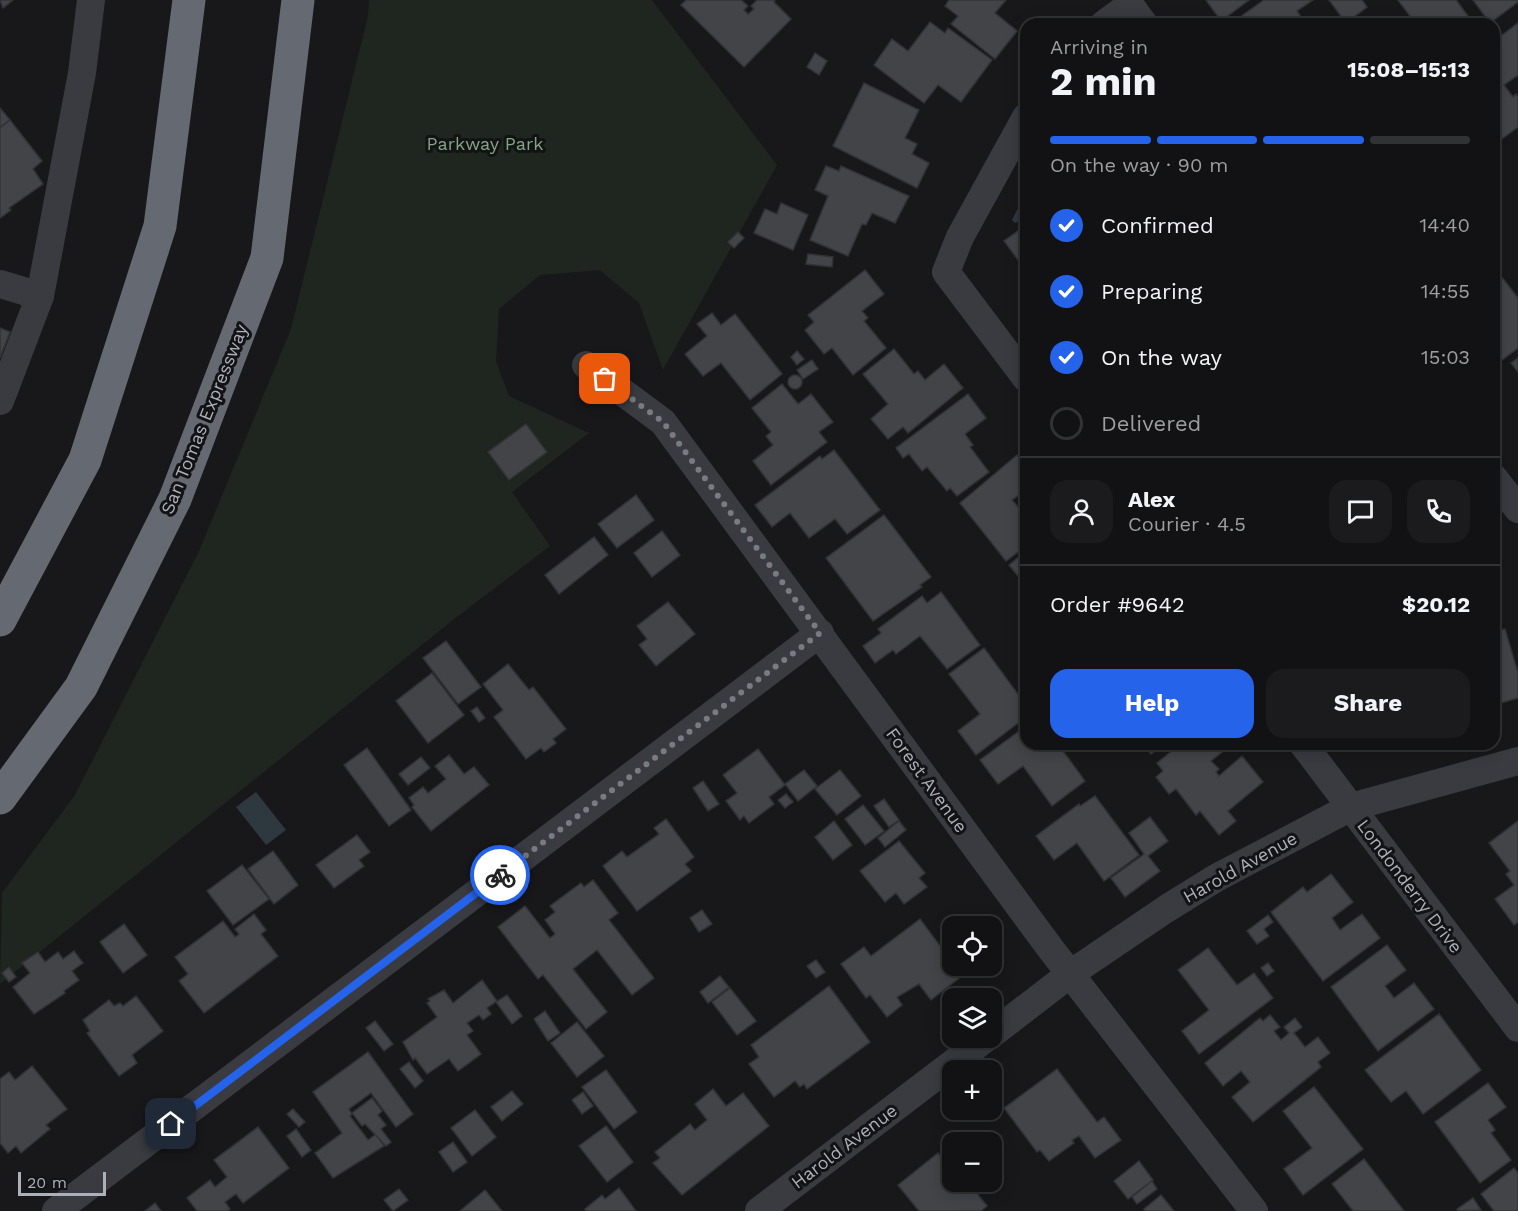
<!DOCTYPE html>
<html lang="en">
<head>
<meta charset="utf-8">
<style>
  :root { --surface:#121214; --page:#1b1b1d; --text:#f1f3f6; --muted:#9c9ea0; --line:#313234; --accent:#2563eb }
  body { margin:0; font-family:"Work Sans",sans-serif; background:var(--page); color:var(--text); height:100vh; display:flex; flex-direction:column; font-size:22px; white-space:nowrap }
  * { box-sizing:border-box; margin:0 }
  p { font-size:20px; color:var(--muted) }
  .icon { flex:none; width:33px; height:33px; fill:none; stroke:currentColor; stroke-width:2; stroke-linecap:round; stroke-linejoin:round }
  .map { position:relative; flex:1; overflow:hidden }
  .panel { position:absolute; left:1020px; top:18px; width:480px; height:732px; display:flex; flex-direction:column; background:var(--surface); border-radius:18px; box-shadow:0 3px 15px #0003,0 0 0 2px var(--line) }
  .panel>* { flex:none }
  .tools { position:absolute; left:942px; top:916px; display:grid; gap:12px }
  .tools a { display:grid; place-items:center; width:60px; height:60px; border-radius:12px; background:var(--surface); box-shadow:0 3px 15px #0003,0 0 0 2px var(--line); font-size:30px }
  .scale { position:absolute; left:18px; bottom:15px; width:88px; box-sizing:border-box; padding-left:6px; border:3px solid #abb0ba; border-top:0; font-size:16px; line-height:21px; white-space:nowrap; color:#abb0ba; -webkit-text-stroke:4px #131316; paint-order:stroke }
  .pin { position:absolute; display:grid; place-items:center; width:51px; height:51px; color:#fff; margin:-26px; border-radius:12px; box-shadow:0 3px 9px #0006 }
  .courier { position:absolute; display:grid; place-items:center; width:60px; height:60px; margin:-30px; border:4px solid #2563eb; border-radius:50%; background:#fff; color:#222; box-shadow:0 2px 8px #0007 }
  .summary em { font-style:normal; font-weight:700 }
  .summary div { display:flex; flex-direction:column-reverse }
  .summary { display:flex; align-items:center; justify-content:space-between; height:102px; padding:0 30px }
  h1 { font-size:39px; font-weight:700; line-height:45px }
  .bar { display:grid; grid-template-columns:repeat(4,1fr); gap:9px 6px; align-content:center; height:72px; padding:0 30px }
  .bar i { height:8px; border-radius:4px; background:var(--line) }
  .bar .active { background:var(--accent) }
  .bar p { grid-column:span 4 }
  .line { display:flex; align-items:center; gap:15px; padding:0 30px; border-top:2px solid var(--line) }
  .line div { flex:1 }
  .round { display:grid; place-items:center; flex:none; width:63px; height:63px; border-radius:18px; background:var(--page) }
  ol { padding:0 30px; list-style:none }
  li { display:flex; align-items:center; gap:18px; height:66px }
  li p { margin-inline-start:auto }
  li .icon { padding:6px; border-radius:50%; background:var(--accent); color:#fff; stroke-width:4 }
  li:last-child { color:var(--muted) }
  li i { width:33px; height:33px; border:3px solid var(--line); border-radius:50% }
  .button { display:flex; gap:12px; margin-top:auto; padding:12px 30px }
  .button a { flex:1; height:69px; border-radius:18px; background:var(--accent); color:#fff; font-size:24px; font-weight:700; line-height:69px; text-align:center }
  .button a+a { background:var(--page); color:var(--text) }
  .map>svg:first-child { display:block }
  .green { fill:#1e261f }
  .water { fill:#2e383f }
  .building { fill:#424447; stroke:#323336; stroke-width:1.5 }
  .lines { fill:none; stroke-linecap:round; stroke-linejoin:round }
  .minor { stroke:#393b40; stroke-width:28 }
  .highway { stroke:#656971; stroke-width:33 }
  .done { stroke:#787b82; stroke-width:6; stroke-dasharray:0 10.8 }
  .route { stroke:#2563eb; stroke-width:8 }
  .labels { text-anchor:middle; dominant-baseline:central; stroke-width:6; stroke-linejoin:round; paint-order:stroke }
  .park-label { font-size:18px; fill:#82a582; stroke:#131316 }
  .street-label { font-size:18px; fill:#abb0ba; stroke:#131316 }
</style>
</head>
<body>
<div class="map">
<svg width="1518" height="1211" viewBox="0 0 1518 1211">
  <rect width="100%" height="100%" fill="#18181b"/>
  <polygon class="green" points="369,0 652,0 777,165 663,370 639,303 600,270 540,275 499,309 496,362 509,396 589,433 512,492 550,546 453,620 0,984 2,893 75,795 199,551 291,329 368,16"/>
  <g class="water">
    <polygon points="1026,192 1026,218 1015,223 1012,220"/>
    <polygon points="256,792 286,830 266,845 236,807"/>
  </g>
  <g class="building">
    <polygon points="0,0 13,0 3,8"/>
    <polygon points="686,0 741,0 748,6 744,10 748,14 754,9 751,6 757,0 775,0 774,2 791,19 744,67 681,5"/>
    <polygon points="949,0 1006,0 995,13 1017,31 995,59 951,24 958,16 945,6"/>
    <polygon points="1206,0 1249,0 1221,21"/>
    <polygon points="1264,0 1313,0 1297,11 1306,24 1230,24"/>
    <polygon points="1329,0 1362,0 1367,7 1346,23"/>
    <polygon points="1398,0 1456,0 1474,24 1416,24"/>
    <polygon points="1473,0 1518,0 1518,2 1490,23"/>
    <polygon points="930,22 945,33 948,28 992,60 961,102 938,85 924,103 874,65 892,39 908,51"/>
    <polygon points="1518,23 1518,75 1504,85 1513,97 1516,94 1518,97 1518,127 1499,141 1494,134 1494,41"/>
    <polygon points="815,53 827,61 819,75 807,67"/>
    <polygon points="864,83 919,110 905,138 917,144 912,154 929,163 917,188 833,146"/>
    <polygon points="0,108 10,120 0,128"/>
    <polygon points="10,120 42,161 33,169 43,184 9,208 11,210 0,218 0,128"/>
    <polygon points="826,166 839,171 841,166 909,196 895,223 872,213 866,225 862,224 848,256 810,240 828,196 815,190"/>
    <polygon points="781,203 808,215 793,250 754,233 765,209 777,214"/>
    <polygon points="1026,225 1026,266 1024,268 1004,241"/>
    <polygon points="738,232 744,238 734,248 728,242"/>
    <polygon points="808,254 833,257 832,267 806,264"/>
    <polygon points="1494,267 1518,298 1518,348 1494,366"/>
    <polygon points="865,270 884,294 862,311 868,318 864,321 886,348 853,375 832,348 824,354 805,330 814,322 808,315"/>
    <polygon points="712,313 721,325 735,314 782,374 750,400 721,363 703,376 685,354 707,336 697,324"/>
    <polygon points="0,328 10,332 0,358"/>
    <polygon points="894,349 914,374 918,371 925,380 944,364 963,388 908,433 903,427 888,439 871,419 888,404 863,374"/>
    <polygon points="797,351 804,359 797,365 791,357"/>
    <polygon points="1518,358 1518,372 1511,363"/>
    <polygon points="812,360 818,369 803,379 797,370"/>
    <circle cx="795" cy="382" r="7"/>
    <polygon points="782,384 798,404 811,394 833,422 819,432 827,442 771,485 753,461 773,445 766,436 771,432 752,408"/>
    <polygon points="968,394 986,418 965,434 973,445 970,447 989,472 957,496 950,488 947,491 927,467 922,471 909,454 903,458 896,448"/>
    <polygon points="526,424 547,452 509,480 488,452"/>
    <polygon points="834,450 880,510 847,534 835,519 809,538 790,513 772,527 755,505 820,456 822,459"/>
    <polygon points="1017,455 1026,467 1026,490 1012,500 1020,509 1026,504 1026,546 1006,561 960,503"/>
    <polygon points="636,495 654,520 617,548 598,524"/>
    <polygon points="884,515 931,577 920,585 922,587 873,621 826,558"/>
    <polygon points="662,531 680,555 652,577 634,553"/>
    <polygon points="594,537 608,555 559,594 545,575"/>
    <polygon points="1026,551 1026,586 1009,565"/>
    <polygon points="941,592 980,645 947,669 920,636 896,654 893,650 875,663 863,646 881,633 878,629 922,596 927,603"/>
    <polygon points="668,602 695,634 656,666 639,645 647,639 637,626"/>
    <polygon points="1505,629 1518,673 1518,698 1494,705 1494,632"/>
    <polygon points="446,641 481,687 458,704 423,658"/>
    <polygon points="984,648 1026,705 1026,717 976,755 958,731 980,714 949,674"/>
    <polygon points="508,664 529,690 533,687 566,729 553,739 556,743 544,752 541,748 526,759 494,717 503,710 483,684"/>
    <polygon points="432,673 464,715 428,743 396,701"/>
    <polygon points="477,707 485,718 479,722 471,711"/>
    <polygon points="1026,726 1026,744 1058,744 1085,781 1052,806 1023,766 998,784 980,760"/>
    <polygon points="1143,744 1164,744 1151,754"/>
    <polygon points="1180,744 1232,744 1211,761 1219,769 1216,772 1219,776 1242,756 1263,782 1228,811 1236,821 1219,835 1200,811 1196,815 1176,789 1169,794 1156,777 1163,771 1157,763"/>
    <polygon points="367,748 411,810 389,826 344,765"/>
    <polygon points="758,749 785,785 769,797 774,804 749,823 744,816 740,820 726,801 737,793 723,775"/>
    <polygon points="449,755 464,774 474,767 489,785 431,831 412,807 414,805 409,798 423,787 428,793 446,779 435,766"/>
    <polygon points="421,757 430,768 408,785 399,774"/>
    <polygon points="804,770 817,786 798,801 785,784"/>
    <polygon points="840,770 861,796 837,815 815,789"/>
    <polygon points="703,781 719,804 708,811 693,788"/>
    <polygon points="786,794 793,802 785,808 778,800"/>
    <polygon points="1095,796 1139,855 1104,881 1077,843 1054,860 1036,836 1079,804 1080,806"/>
    <polygon points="884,799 899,820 889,827 874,806"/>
    <polygon points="863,805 884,831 865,845 845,819"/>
    <polygon points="1150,817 1168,841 1148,856 1160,871 1125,897 1111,878 1144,854 1129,833"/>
    <polygon points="666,819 694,857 685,864 691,871 637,911 603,866 622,851 627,857 659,834 654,828"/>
    <polygon points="834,821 852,845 833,860 815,837"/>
    <polygon points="899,821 906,830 885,847 878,838"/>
    <polygon points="1518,821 1518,922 1514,925 1495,899 1514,885 1506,874 1510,871 1489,843"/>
    <polygon points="357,835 370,852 359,860 364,866 334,888 316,865"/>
    <polygon points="899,841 925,873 919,878 927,887 904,904 896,893 885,902 860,871"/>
    <polygon points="273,851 298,885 274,904 248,869"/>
    <polygon points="242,865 269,899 233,925 207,891"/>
    <polygon points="1331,874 1353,902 1332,918 1340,930 1362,914 1380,938 1323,981 1271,912 1303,887 1307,892"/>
    <polygon points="593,880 618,913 609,920 654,978 632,995 597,950 573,969 607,1012 586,1029 543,975 538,979 498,927 525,906 550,938 555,934 545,920 555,912 550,906 581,883 584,887"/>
    <polygon points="702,910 712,924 699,932 690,918"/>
    <polygon points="254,914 266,930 261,934 278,956 204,1013 179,981 188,974 175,957 223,921 235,937 239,934 235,929"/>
    <polygon points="1268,915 1273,922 1264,929 1269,936 1257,944 1247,931"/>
    <polygon points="920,919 952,962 952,966 956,966 963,975 931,1000 919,984 897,997 902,1005 887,1017 870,995 866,998 841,964 864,947 871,956"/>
    <polygon points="124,924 147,955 123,973 100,942"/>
    <polygon points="1387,945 1406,970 1385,986 1394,998 1414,983 1434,1009 1378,1051 1331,987"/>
    <polygon points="1208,948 1237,985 1254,973 1273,998 1199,1054 1182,1031 1209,1010 1178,970"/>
    <polygon points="74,951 83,963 72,971 79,980 64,991 65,993 34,1014 13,987 30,973 22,963 38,952 45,962 58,952 63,959"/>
    <polygon points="816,960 825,972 816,978 807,966"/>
    <polygon points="1268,963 1274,971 1267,976 1261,968"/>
    <polygon points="9,967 16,977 9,982 2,973"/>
    <polygon points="720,976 729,987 708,1003 700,992"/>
    <polygon points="482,980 497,1001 487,1008 491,1014 483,1020 479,1015 467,1023 473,1031 467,1035 481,1054 458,1071 449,1059 427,1074 415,1058 413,1060 403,1042 437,1017 427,1003 430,1001 428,999 444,990 453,1003"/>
    <polygon points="829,986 870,1042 807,1089 804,1084 800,1087 795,1081 774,1097 749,1064 759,1057 751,1045"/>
    <polygon points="730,988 756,1021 737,1035 712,1002"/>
    <polygon points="507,995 522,1016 512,1024 496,1002"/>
    <polygon points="136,996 163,1031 132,1055 137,1063 119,1076 87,1033 90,1031 83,1020 109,1000 114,1006 120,1003 123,1006"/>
    <polygon points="545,1011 560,1033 548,1041 534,1019"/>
    <polygon points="1439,1014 1481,1070 1423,1114 1406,1091 1391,1102 1365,1070"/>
    <polygon points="1270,1015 1280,1027 1274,1031 1281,1040 1289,1033 1284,1027 1295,1018 1302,1027 1294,1033 1305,1047 1318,1037 1330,1053 1318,1062 1321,1067 1253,1122 1232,1097 1250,1082 1241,1071 1223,1086 1205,1063 1260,1018 1263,1021"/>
    <polygon points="375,1021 393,1044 384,1051 366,1028"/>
    <polygon points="577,1022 604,1056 577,1077 551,1043"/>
    <polygon points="368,1052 413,1114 396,1127 371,1093 349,1109 352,1114 350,1116 368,1140 376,1134 384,1146 333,1178 315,1153 342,1133 313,1092"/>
    <polygon points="409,1062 423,1081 415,1088 400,1069"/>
    <polygon points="32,1066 67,1109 46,1125 50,1129 21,1153 16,1146 8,1153 0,1143 0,1079 9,1072 15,1080"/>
    <polygon points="1057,1069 1097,1122 1104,1117 1121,1140 1095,1158 1079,1136 1072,1140 1074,1143 1049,1161 1040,1150 1037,1152 1004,1108"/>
    <polygon points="606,1070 637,1112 614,1129 582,1087"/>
    <polygon points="1488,1083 1506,1107 1488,1120 1495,1130 1491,1133 1511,1160 1480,1183 1435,1122"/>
    <polygon points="1314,1087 1363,1149 1303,1195 1284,1169 1312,1148 1283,1111"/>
    <polygon points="713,1089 726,1106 743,1093 769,1126 682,1195 653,1163 660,1158 655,1152 690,1124 695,1130 707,1120 695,1104"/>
    <polygon points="512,1091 523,1104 502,1121 491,1107"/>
    <polygon points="583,1092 593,1106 582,1114 572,1100"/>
    <polygon points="372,1098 382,1111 378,1115 386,1125 381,1129 391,1142 386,1146 365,1124 362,1126 352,1113"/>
    <polygon points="293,1109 305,1122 299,1127 287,1114"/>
    <polygon points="475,1110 496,1137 472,1156 451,1128"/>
    <polygon points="606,1126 633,1162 607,1182 579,1146"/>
    <polygon points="258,1127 289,1168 243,1203 236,1194 225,1202 230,1209 227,1211 197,1211 187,1198 210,1180 215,1187 227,1177 214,1160"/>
    <polygon points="296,1129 311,1150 302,1157 287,1136"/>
    <polygon points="453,1142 467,1162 453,1172 439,1152"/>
    <polygon points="938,1153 952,1170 952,1182 968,1182 987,1206 981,1211 919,1211 898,1185"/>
    <polygon points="1364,1159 1404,1211 1353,1211 1332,1184"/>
    <polygon points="1139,1161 1153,1180 1128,1199 1114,1181"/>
    <polygon points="1514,1168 1518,1173 1518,1211 1494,1211 1481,1194"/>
    <polygon points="1152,1181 1157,1189 1137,1204 1132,1197"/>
    <polygon points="619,1188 636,1211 586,1211 585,1209 602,1195 605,1199"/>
    <polygon points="399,1189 408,1200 393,1211 384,1200"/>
    <polygon points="485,1190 502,1211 460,1211"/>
    <polygon points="1161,1195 1174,1211 1145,1211 1144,1209"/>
    <polygon points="1473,1198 1481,1210 1458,1211 1457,1209"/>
    <polygon points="155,1203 161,1211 145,1211"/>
  </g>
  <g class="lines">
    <g class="minor">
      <polyline points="1104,24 1130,5 1144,24"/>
      <polyline points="1026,117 960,237 946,272 1026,378"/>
      <polyline points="0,284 40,296"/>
      <polyline points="586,365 663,422 1050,948 1254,1211"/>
      <polyline points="0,401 40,296 82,73 91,0"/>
      <polyline points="1494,478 1518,509"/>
      <polyline points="1303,744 1518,1028"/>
      <polyline points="992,1034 1070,974 1166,909 1216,878 1351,807 1518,761"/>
      <polyline points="56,1211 820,633"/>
      <polyline points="759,1211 986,1038"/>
    </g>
    <g class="highway">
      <polyline points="0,620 85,460 160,226 189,0"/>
      <polyline points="0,798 81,687 175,499 267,258 298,0"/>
    </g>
  </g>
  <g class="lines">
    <polyline class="done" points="500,875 820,633 663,422 605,379"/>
    <polyline class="route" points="171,1124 500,875"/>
  </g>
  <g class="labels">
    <g class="park-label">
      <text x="485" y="143">Parkway Park</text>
    </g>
    <g class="street-label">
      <text transform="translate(204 419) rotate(-68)">San Tomas Expressway</text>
      <text transform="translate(927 780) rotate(54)">Forest Avenue</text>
      <text transform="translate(1240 867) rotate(-29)">Harold Avenue</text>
      <text transform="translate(1410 886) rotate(53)">Londonderry Drive</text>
      <text transform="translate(844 1146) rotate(-37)">Harold Avenue</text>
    </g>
  </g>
</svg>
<div class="tools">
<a><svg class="icon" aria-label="locate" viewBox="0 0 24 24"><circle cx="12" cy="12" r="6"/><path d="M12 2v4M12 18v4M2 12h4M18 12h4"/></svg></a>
<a><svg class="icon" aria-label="layers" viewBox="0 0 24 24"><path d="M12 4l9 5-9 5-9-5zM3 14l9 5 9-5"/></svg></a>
<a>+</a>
<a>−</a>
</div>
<div class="scale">20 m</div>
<div class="pin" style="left:605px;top:379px;background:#ea580c"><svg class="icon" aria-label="bag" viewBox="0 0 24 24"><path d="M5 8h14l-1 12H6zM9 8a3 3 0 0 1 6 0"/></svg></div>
<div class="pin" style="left:171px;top:1124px;background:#1f2937"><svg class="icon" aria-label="home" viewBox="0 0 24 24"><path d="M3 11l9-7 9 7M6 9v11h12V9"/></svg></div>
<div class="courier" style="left:500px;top:875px"><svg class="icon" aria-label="bike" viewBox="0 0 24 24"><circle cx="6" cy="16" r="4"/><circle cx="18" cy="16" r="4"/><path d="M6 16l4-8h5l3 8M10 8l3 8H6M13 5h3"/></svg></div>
<section class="panel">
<div class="summary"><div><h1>2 min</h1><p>Arriving in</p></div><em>15:08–15:13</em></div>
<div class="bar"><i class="active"></i><i class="active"></i><i class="active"></i><i></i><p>On the way · 90 m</p></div>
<ol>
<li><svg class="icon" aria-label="check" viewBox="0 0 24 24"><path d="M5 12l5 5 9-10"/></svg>Confirmed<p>14:40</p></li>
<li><svg class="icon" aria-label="check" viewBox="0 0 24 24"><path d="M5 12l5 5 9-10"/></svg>Preparing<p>14:55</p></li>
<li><svg class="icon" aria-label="check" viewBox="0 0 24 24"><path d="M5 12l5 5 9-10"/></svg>On the way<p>15:03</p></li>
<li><i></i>Delivered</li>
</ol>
<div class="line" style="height:108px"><a class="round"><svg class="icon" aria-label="person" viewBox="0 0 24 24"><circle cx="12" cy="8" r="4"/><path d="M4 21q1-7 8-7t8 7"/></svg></a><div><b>Alex</b><p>Courier · 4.5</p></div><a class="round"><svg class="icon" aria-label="chat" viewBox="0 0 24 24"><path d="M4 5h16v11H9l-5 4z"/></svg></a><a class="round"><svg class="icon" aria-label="phone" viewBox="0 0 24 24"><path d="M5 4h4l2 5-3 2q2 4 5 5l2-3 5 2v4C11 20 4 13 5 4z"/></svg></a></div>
<div class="line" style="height:78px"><div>Order #9642</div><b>$20.12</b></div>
<div class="button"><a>Help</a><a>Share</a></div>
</section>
</div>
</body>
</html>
